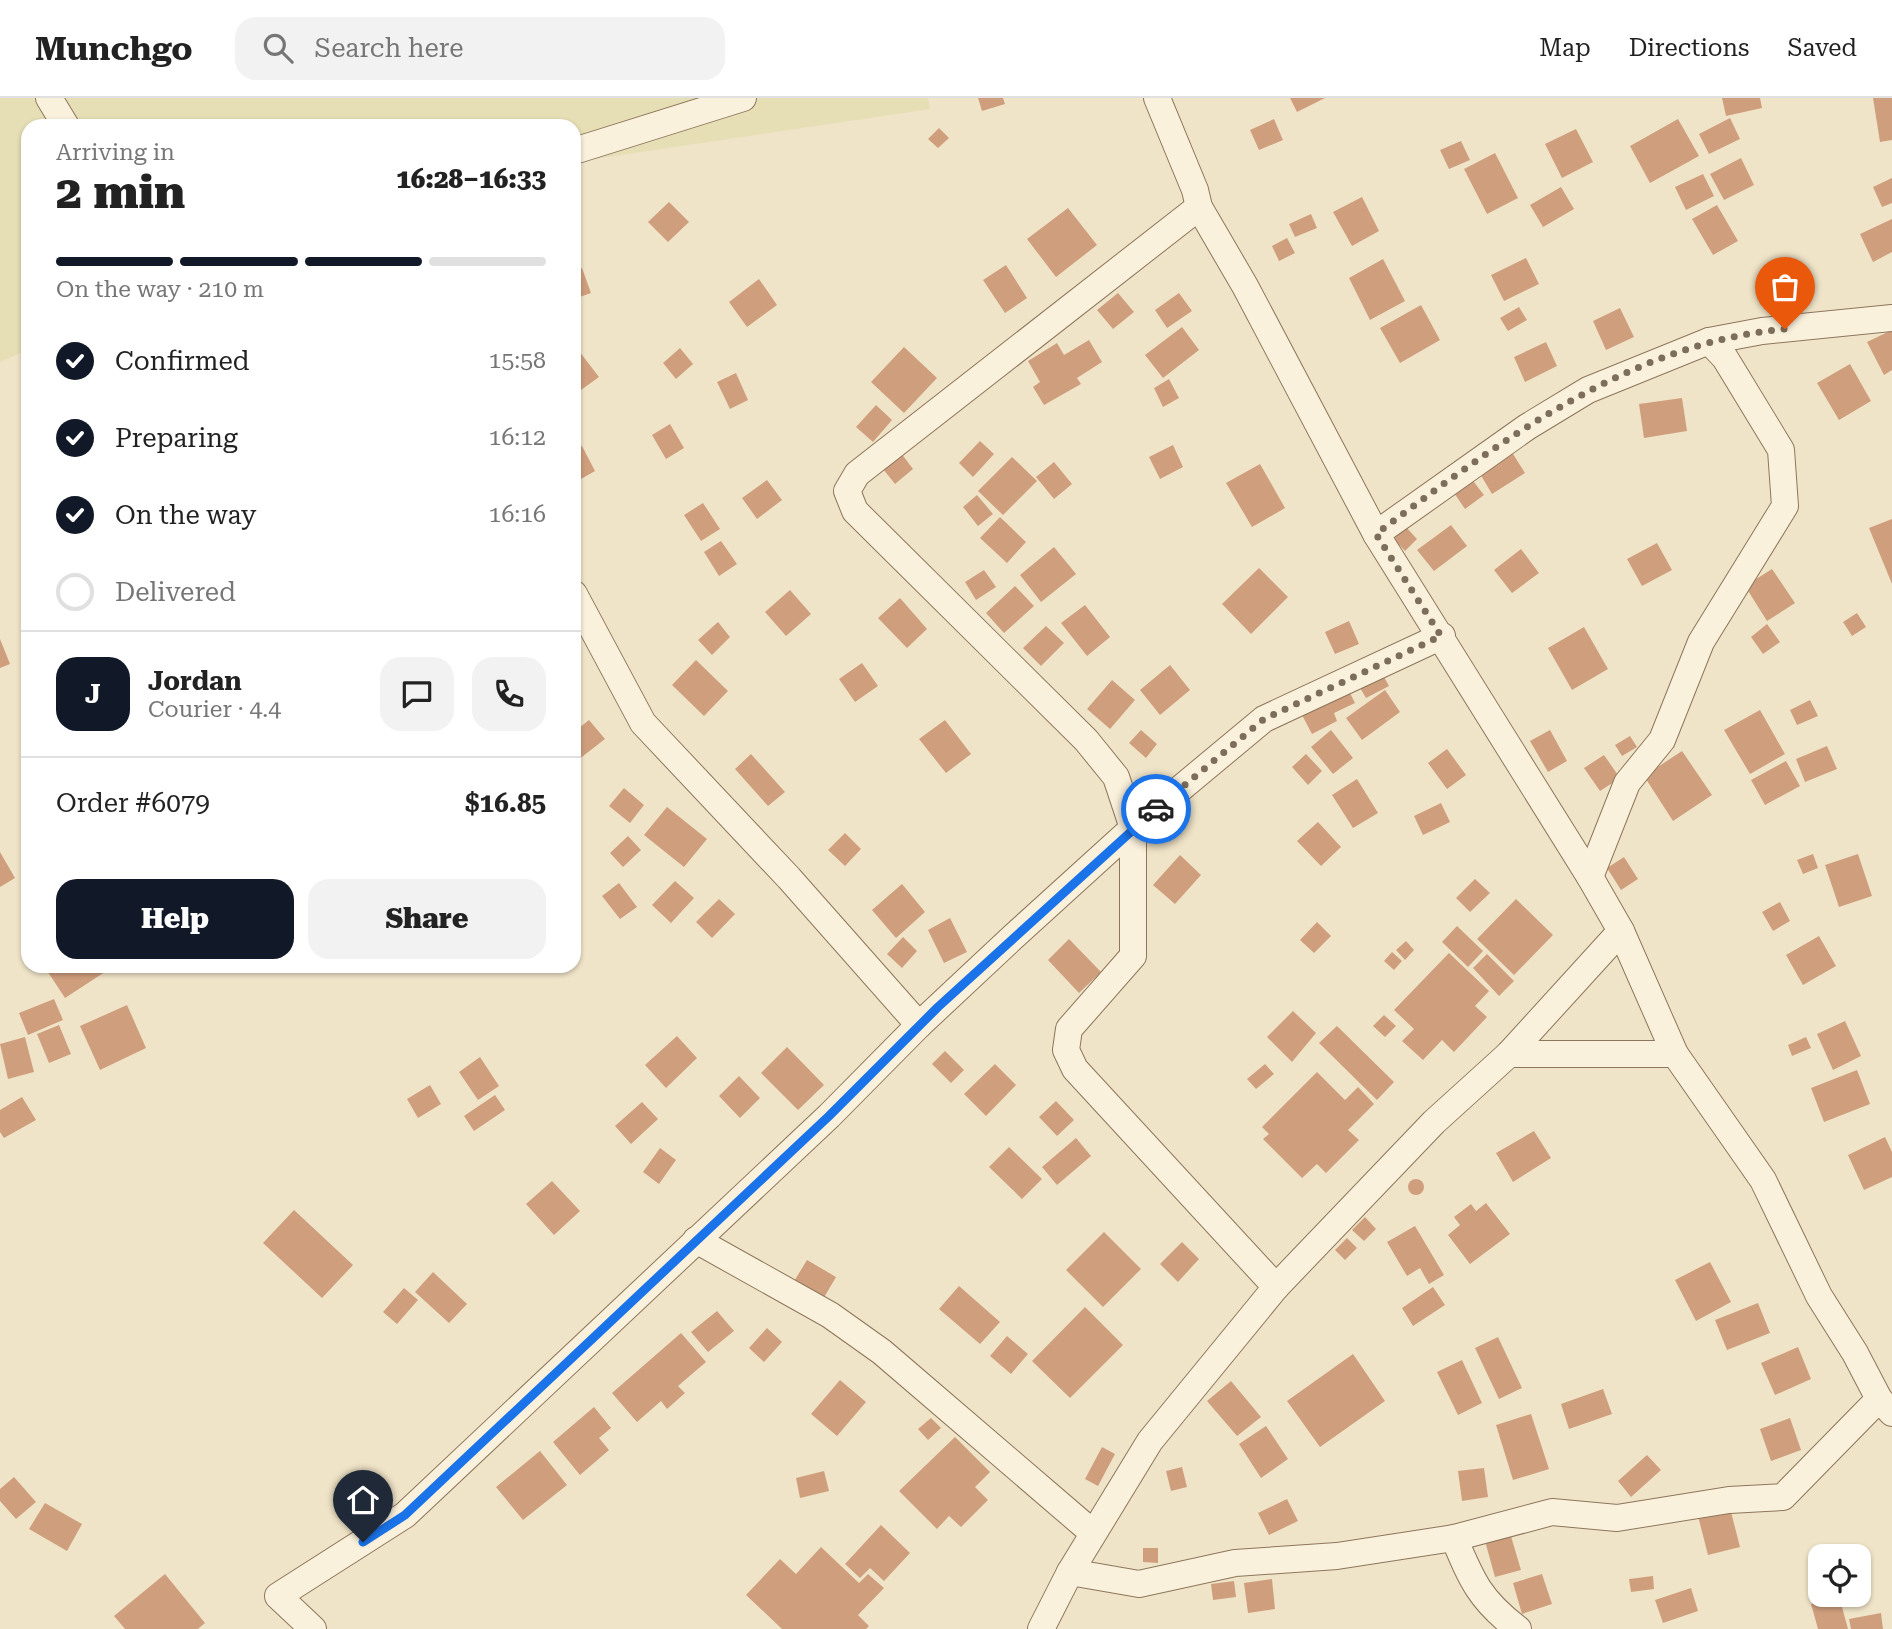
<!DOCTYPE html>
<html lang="en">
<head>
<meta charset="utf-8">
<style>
  :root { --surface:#fff; --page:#f2f2f2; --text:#222; --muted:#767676; --line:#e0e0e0; --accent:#111827 }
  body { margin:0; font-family:"Roboto Serif",serif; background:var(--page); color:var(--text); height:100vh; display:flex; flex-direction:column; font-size:26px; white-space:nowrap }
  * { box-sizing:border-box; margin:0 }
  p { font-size:23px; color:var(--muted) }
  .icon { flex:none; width:38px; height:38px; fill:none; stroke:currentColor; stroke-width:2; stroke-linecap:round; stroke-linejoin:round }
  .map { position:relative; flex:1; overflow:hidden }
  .sheet { position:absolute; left:21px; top:21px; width:560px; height:854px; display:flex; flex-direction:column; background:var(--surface); border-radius:21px; box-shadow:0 2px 5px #0004 }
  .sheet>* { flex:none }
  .controls { position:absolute; left:1808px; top:1446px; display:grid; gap:14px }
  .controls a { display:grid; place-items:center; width:63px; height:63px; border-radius:14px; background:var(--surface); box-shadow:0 2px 5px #0004; font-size:35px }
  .pin { position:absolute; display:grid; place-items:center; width:60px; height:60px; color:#fff; margin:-72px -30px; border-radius:50% 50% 50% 0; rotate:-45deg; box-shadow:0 0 7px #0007 }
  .pin .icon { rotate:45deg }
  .courier { position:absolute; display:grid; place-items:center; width:70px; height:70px; margin:-35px; border:5px solid #1a73e8; border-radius:50%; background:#fff; color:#222; box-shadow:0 2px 9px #0007 }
  .head em { font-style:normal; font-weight:800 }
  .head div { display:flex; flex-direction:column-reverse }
  .head { display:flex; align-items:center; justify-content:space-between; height:119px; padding:0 35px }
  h1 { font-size:46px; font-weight:800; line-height:52px }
  .bar { display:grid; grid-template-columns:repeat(4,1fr); gap:10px 7px; align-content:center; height:84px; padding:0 35px }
  .bar i { height:9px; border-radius:5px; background:var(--line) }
  .bar .active { background:var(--accent) }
  .bar p { grid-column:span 4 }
  .line { display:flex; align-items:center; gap:18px; padding:0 35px; border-top:2px solid var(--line) }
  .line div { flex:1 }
  .round { display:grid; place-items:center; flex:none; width:74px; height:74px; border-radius:21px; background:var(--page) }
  ol { padding:0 35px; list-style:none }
  li { display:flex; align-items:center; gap:21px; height:77px }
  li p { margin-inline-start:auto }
  li .icon { padding:7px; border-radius:50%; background:var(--accent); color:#fff; stroke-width:4 }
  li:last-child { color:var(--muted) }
  li i { width:38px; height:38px; border:4px solid var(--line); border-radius:50% }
  .cta { display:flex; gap:14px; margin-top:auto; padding:14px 35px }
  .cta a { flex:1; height:80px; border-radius:21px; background:var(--accent); color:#fff; font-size:28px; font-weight:800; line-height:80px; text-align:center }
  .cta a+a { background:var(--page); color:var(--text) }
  header { display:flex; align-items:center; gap:42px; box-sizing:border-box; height:98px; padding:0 35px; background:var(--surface); border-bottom:2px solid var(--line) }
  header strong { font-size:33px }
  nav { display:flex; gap:38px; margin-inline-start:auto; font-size:24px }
  .search { width:490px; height:63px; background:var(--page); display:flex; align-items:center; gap:18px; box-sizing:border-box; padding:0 24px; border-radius:21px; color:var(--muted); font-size:26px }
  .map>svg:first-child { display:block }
  .farmland { fill:#e6deb5 }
  .building { fill:#cf9f7d }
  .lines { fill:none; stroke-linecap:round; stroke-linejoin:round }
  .street-casing { stroke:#8d765c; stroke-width:28 }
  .street { stroke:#faf1dc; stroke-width:26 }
  .done { stroke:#7c6e5b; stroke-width:7; stroke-dasharray:0 12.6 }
  .route { stroke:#1a73e8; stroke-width:9 }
</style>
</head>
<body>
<header>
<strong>Munchgo</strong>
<div class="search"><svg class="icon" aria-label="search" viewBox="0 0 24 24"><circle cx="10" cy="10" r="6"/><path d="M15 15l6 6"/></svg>Search here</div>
<nav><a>Map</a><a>Directions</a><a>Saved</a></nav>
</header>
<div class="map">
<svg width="1892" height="1531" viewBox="0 0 1892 1531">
  <rect width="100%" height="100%" fill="#f0e4c8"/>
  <polygon class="farmland" points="0,0 928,0 930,11 574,64 574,28 28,28 28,252 0,264"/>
  <g class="building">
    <polygon points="978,0 1003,0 1005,6 982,13"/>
    <polygon points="1290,0 1325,0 1297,14"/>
    <polygon points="1722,0 1760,0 1762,10 1726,18"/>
    <polygon points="1873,0 1892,0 1892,42 1880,44"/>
    <polygon points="1730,20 1740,41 1709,56 1699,36"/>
    <polygon points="1274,21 1283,42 1259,52 1250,32"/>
    <polygon points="1678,21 1699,58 1650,85 1630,48"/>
    <polygon points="939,30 949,40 938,50 928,41"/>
    <polygon points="1576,31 1593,64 1562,80 1545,46"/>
    <polygon points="1461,43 1470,62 1449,71 1440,52"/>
    <polygon points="1495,55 1518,100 1487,116 1464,71"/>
    <polygon points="1741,60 1754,87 1724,102 1710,76"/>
    <polygon points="1703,76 1714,98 1686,112 1675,89"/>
    <polygon points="1892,80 1892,105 1882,109 1873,89"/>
    <polygon points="1561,89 1574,111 1543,129 1530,107"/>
    <polygon points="1362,99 1379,133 1352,148 1333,114"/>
    <polygon points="669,104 689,124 668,144 648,124"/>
    <polygon points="1717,107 1738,143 1713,157 1692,121"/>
    <polygon points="1068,110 1097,147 1056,179 1027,141"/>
    <polygon points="1311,116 1317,130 1295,139 1289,126"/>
    <polygon points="1892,121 1892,154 1873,164 1860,136"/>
    <polygon points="1287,140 1295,155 1279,163 1272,148"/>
    <polygon points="1526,160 1539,186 1504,203 1491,177"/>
    <polygon points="1383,161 1405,203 1370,222 1349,180"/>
    <polygon points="1006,167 1027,200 1005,215 983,182"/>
    <polygon points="582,170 591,195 574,201 574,173"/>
    <polygon points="759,181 777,207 747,229 729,204"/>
    <polygon points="1118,195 1134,214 1113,231 1097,212"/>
    <polygon points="1179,195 1192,213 1167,230 1155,212"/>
    <polygon points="1421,207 1440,242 1400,265 1380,230"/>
    <polygon points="1519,209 1527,222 1508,233 1500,220"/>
    <polygon points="1620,210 1634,239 1606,252 1593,223"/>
    <polygon points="1182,229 1199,252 1163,280 1145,257"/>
    <polygon points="1892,232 1892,272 1884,277 1867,244"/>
    <polygon points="1089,242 1102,264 1077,280 1081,286 1044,307 1033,289 1040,284 1028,263 1057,245 1064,257"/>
    <polygon points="1546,244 1557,268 1525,284 1514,259"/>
    <polygon points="904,249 937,280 904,315 871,284"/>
    <polygon points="680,250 693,266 676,281 663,265"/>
    <polygon points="579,253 599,279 574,297 574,257"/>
    <polygon points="1850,266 1871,303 1839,322 1817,285"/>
    <polygon points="736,275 748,302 730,311 717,284"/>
    <polygon points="1169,281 1179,300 1163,309 1154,290"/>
    <polygon points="1682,300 1687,333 1644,340 1639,306"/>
    <polygon points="876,307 892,322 873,344 856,329"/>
    <polygon points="670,326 684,350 666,361 652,337"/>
    <polygon points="980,343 994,356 973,379 959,365"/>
    <polygon points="1173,347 1183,369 1160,381 1149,359"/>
    <polygon points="582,348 595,373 574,385 574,352"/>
    <polygon points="1508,348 1525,375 1492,396 1476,369"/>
    <polygon points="901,355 913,371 895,386 883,371"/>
    <polygon points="1012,359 1037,383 1003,417 978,393"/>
    <polygon points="1054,364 1072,386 1054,401 1036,379"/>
    <polygon points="1260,366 1285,410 1252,429 1226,385"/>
    <polygon points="1470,379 1484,397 1465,411 1452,392"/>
    <polygon points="767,382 782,402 757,421 742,400"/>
    <polygon points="977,397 993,416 978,428 963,409"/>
    <polygon points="703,405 720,431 701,443 684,417"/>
    <polygon points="1000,419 1026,444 1007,465 980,440"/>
    <polygon points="1892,421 1892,486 1869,430"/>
    <polygon points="1451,427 1467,448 1434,473 1417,452"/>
    <polygon points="1406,429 1417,441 1405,453 1394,441"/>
    <polygon points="721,443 737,466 719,478 704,454"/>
    <polygon points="1657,445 1672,472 1642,488 1627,461"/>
    <polygon points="1054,449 1076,476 1041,504 1020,477"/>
    <polygon points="1521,451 1539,475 1512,495 1494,472"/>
    <polygon points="1259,470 1288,499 1251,536 1222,506"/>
    <polygon points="1772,471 1795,505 1767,523 1745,488"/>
    <polygon points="984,472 996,489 976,502 965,484"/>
    <polygon points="1015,488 1034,508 1004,535 986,515"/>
    <polygon points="790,492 811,516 786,538 765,514"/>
    <polygon points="900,500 927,531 907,550 878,520"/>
    <polygon points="1085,507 1110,539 1087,558 1061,525"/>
    <polygon points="1857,515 1866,529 1852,538 1843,524"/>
    <polygon points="1349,523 1359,546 1335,556 1325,534"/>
    <polygon points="718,524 730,539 712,557 698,542"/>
    <polygon points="1767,526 1780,544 1763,556 1751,539"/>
    <polygon points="1046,528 1064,545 1041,568 1023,550"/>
    <polygon points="1584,529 1608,571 1572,592 1548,550"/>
    <polygon points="0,541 10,566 0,570"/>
    <polygon points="696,562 728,593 704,618 672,587"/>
    <polygon points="862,565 878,588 855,604 839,581"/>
    <polygon points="1170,567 1190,592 1160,617 1140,592"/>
    <polygon points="1379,570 1389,588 1366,600 1356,583"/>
    <polygon points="1112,582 1135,602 1110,631 1087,611"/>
    <polygon points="1348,591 1355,605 1334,615 1337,623 1312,636 1301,615"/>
    <polygon points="1385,592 1400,614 1362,642 1346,620"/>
    <polygon points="1810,602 1818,618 1797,627 1790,612"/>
    <polygon points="1760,612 1785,656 1750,676 1724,632"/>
    <polygon points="589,622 605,641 574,665 574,634"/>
    <polygon points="945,622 971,656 946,675 919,641"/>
    <polygon points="1141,632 1157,646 1146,660 1129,645"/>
    <polygon points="1331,632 1353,660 1333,676 1311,649"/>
    <polygon points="1550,632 1567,663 1548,674 1530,643"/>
    <polygon points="1630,638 1637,649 1622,658 1615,647"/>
    <polygon points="1827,648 1837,671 1805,684 1796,661"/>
    <polygon points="1447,651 1466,677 1447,691 1428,665"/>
    <polygon points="1682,653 1712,697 1673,723 1644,678"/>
    <polygon points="751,656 785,694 768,708 735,671"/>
    <polygon points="1306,656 1322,673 1308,687 1292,669"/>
    <polygon points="1604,657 1620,680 1600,693 1584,670"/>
    <polygon points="1786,663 1800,688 1765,707 1751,682"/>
    <polygon points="1357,681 1378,715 1353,730 1332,697"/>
    <polygon points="624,690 644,707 630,725 609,708"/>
    <polygon points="1441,705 1450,724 1423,737 1414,718"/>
    <polygon points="667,709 707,741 684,769 644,737"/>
    <polygon points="1318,724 1341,749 1321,768 1297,743"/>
    <polygon points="845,735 861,751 845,768 828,752"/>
    <polygon points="628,738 641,752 623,769 610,755"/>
    <polygon points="0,754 15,780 0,789"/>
    <polygon points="1813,756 1818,770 1803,776 1797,762"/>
    <polygon points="1858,756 1872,798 1839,809 1825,767"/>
    <polygon points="1180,757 1201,777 1175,806 1153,787"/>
    <polygon points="1624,759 1638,781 1621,792 1607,770"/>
    <polygon points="1475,781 1490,795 1470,814 1456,800"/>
    <polygon points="675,783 694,800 671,825 652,807"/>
    <polygon points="619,785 637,809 620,821 602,798"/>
    <polygon points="902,786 925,814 896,840 872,812"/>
    <polygon points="719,801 735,816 712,840 696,824"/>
    <polygon points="1516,801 1553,837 1514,877 1477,841"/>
    <polygon points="1780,804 1790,823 1773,833 1762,814"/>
    <polygon points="950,820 967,854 944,865 928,832"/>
    <polygon points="1317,824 1331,838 1314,855 1300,842"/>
    <polygon points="1457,828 1483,853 1468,869 1442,844"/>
    <polygon points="1819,838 1836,868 1803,887 1786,857"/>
    <polygon points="903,839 917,853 902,870 887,856"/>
    <polygon points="1069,841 1101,874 1079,895 1048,862"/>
    <polygon points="1406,843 1414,852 1405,862 1396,852"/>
    <polygon points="1392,854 1402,863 1394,872 1384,863"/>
    <polygon points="1449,855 1489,893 1475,908 1487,919 1454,954 1442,942 1423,962 1402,943 1414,931 1394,912"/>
    <polygon points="1487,856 1514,883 1499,898 1473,870"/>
    <polygon points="50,868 105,868 108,872 65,900 46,871"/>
    <polygon points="54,901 63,922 28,937 19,915"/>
    <polygon points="127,907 146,950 100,972 80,928"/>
    <polygon points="1293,913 1316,935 1292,964 1267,939"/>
    <polygon points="1384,917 1396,928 1385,939 1373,928"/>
    <polygon points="1845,923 1861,958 1833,972 1817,936"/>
    <polygon points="59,927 71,956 49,965 37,936"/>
    <polygon points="1337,928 1394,984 1377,1002 1319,945"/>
    <polygon points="677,938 697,960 666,990 645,967"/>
    <polygon points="25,939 34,974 8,981 0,946"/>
    <polygon points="1806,939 1811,950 1792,958 1788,947"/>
    <polygon points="787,949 824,987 798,1012 761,975"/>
    <polygon points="945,953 964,972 951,985 932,966"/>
    <polygon points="480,959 499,988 478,1002 459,974"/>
    <polygon points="995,966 1016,987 986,1018 964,996"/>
    <polygon points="1265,966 1274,976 1256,991 1247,981"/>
    <polygon points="1857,972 1870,1006 1824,1024 1811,990"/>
    <polygon points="1317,974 1345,1002 1358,989 1374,1006 1348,1032 1359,1042 1326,1075 1317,1066 1302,1080 1263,1041 1269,1036 1262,1029"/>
    <polygon points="739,978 760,1000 740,1020 719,998"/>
    <polygon points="430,987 441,1006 418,1020 407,1001"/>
    <polygon points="495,997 505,1012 474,1033 464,1018"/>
    <polygon points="22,999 36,1022 4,1040 0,1034 0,1012"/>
    <polygon points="1056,1003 1074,1022 1057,1038 1039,1019"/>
    <polygon points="642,1004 658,1021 631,1046 615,1028"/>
    <polygon points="1534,1033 1551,1060 1513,1084 1496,1055"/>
    <polygon points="1885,1039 1892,1054 1892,1079 1864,1092 1848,1057"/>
    <polygon points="1076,1040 1091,1058 1057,1087 1042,1069"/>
    <polygon points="1009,1049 1042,1081 1022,1101 989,1069"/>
    <polygon points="660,1050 676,1062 659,1086 643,1074"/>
    <circle cx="1416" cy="1089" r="8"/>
    <polygon points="552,1083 580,1113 554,1137 526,1106"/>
    <polygon points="1486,1105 1510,1136 1470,1166 1448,1137 1460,1127 1454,1119 1471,1106 1476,1113"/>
    <polygon points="294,1112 353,1167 322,1200 263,1145"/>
    <polygon points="1365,1119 1376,1131 1364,1143 1352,1132"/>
    <polygon points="1415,1128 1444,1177 1429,1186 1420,1170 1407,1178 1387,1144"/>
    <polygon points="1104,1134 1141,1171 1103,1209 1066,1172"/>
    <polygon points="1347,1140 1357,1150 1345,1162 1335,1152"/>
    <polygon points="1182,1144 1199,1161 1178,1184 1160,1166"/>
    <polygon points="807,1162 836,1179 822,1203 793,1185"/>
    <polygon points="1710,1164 1731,1204 1696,1223 1675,1182"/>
    <polygon points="433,1174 467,1206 449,1225 415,1194"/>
    <polygon points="959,1188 1000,1224 980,1246 939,1211"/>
    <polygon points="1433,1189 1445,1207 1413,1228 1402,1210"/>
    <polygon points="404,1190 418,1202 397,1226 383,1214"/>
    <polygon points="1758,1205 1770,1235 1727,1252 1715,1222"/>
    <polygon points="1085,1209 1123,1247 1070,1300 1032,1263"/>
    <polygon points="717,1213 734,1233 708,1254 691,1234"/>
    <polygon points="767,1230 782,1244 764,1264 749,1250"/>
    <polygon points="681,1235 706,1264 678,1288 685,1295 667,1311 661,1303 637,1324 612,1295"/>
    <polygon points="1007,1238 1028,1256 1011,1276 990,1258"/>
    <polygon points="1498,1239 1522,1290 1499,1301 1475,1250"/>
    <polygon points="1798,1249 1811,1281 1775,1297 1761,1265"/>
    <polygon points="1353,1256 1385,1303 1320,1349 1287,1303"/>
    <polygon points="1462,1262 1482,1305 1458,1317 1437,1274"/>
    <polygon points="840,1282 866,1304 837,1338 811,1316"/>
    <polygon points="1231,1283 1261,1319 1237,1338 1207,1303"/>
    <polygon points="1603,1291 1612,1316 1569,1331 1561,1306"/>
    <polygon points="594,1309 611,1330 599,1340 609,1352 580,1377 553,1344"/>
    <polygon points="1531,1316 1549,1371 1513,1382 1496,1327"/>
    <polygon points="931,1320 941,1330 928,1342 918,1331"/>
    <polygon points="1790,1320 1801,1352 1771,1363 1760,1331"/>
    <polygon points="1266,1328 1288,1361 1261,1380 1239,1346"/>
    <polygon points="955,1339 990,1374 975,1389 988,1402 961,1429 949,1418 937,1431 899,1393"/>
    <polygon points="1102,1349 1115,1356 1098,1388 1085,1381"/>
    <polygon points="540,1353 567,1387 523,1422 496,1389"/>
    <polygon points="1647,1357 1661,1372 1631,1399 1618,1383"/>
    <polygon points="1182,1369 1187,1389 1171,1393 1166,1373"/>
    <polygon points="1484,1370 1488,1399 1462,1403 1458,1373"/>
    <polygon points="824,1373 829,1393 800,1400 796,1380"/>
    <polygon points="14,1379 36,1404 16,1421 0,1403 0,1391"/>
    <polygon points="1287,1401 1298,1423 1269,1437 1258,1415"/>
    <polygon points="45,1405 82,1426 67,1453 29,1431"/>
    <polygon points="1730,1410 1740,1449 1708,1457 1698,1418"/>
    <polygon points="881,1427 910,1455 884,1483 870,1470 860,1480 845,1466"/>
    <polygon points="1510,1435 1521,1472 1495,1479 1485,1443"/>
    <polygon points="821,1449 859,1485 868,1476 884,1490 858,1517 869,1528 866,1531 782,1531 746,1497 780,1461 796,1476"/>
    <polygon points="1143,1450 1158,1450 1158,1465 1143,1464"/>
    <polygon points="165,1476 205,1525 198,1531 125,1531 114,1518"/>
    <polygon points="1542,1476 1552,1506 1522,1516 1513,1485"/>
    <polygon points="1653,1478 1654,1491 1631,1494 1629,1481"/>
    <polygon points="1272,1481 1275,1511 1248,1515 1244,1485"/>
    <polygon points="1234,1483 1236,1499 1213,1502 1211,1486"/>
    <polygon points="1691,1490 1698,1513 1663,1525 1655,1502"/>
    <polygon points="1839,1498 1848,1531 1818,1531 1811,1506"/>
    <polygon points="1881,1515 1883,1531 1851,1531 1849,1521"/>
  </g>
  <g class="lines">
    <g class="street-casing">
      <g id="street">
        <polyline points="49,0 66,28"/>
        <polyline points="1157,0 1195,92 1199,109 1245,188 1376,436 1590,779 1621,833 1675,956 1763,1082 1819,1198 1855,1255 1879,1301 1892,1315"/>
        <polyline points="574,53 743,0"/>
        <polyline points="1199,109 857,376 847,393 855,413 1086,642 1116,679 1133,730 1133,858 1069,931 1066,952 1075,971 1276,1189"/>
        <polyline points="1376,436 1527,329 1588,292 1709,243 1762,233 1892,220"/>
        <polyline points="574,496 643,625 789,780 919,927"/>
        <polyline points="1590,779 1627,685 1662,642 1701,544 1785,408 1781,352 1725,260 1709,243"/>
        <polyline points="1509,956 1675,956"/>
        <polyline points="696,1142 830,1217 882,1254 1093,1435"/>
        <path d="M1454,1440c18,43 26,62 64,91"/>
        <polyline points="1070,1474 1139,1486 1235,1465 1337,1458 1454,1440 1552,1414 1617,1420 1729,1402 1783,1399 1879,1301"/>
        <polyline points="313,1531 278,1498 405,1417 829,1018 919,927 1013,839 1133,730 1264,621 1442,538"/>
        <polyline points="1041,1531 1070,1474 1150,1343 1276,1189 1434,1024 1509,956 1621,833"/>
      </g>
    </g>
    <use href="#street" class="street"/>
  </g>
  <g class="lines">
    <path class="done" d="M1156,711l108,-90 177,-83 -65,-102c122,-91 253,-191 409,-205"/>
    <polyline class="route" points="363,1444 405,1417 829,1018 938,909 1156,711"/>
  </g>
</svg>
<div class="controls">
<a><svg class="icon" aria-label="locate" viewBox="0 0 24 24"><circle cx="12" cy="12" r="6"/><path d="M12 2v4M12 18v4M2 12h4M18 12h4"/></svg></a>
</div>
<div class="pin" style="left:1785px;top:231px;background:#ea580c"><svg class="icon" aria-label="bag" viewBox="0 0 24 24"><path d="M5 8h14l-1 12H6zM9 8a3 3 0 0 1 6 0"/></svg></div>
<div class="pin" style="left:363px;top:1444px;background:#1f2937"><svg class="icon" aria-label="home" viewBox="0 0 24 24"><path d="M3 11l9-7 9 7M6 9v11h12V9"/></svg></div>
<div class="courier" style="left:1156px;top:711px"><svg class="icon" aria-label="car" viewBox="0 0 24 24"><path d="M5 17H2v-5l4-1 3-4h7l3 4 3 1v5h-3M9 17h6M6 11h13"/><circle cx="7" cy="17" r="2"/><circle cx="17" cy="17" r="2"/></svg></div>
<section class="sheet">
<div class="head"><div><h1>2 min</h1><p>Arriving in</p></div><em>16:28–16:33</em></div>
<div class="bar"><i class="active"></i><i class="active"></i><i class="active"></i><i></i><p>On the way · 210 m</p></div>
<ol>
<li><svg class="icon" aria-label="check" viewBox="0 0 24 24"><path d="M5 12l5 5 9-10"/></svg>Confirmed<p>15:58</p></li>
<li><svg class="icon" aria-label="check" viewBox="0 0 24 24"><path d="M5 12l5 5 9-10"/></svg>Preparing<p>16:12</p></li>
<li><svg class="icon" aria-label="check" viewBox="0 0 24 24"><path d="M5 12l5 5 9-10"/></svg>On the way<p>16:16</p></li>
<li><i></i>Delivered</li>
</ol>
<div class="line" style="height:126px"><b class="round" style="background:var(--accent);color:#fff">J</b><div><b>Jordan</b><p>Courier · 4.4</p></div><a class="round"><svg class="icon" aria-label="chat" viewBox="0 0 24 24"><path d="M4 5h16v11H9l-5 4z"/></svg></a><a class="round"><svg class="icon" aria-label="phone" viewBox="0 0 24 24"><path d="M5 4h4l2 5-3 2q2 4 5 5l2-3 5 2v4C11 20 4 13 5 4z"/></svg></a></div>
<div class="line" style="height:91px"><div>Order #6079</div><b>$16.85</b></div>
<div class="cta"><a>Help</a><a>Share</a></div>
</section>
</div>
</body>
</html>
